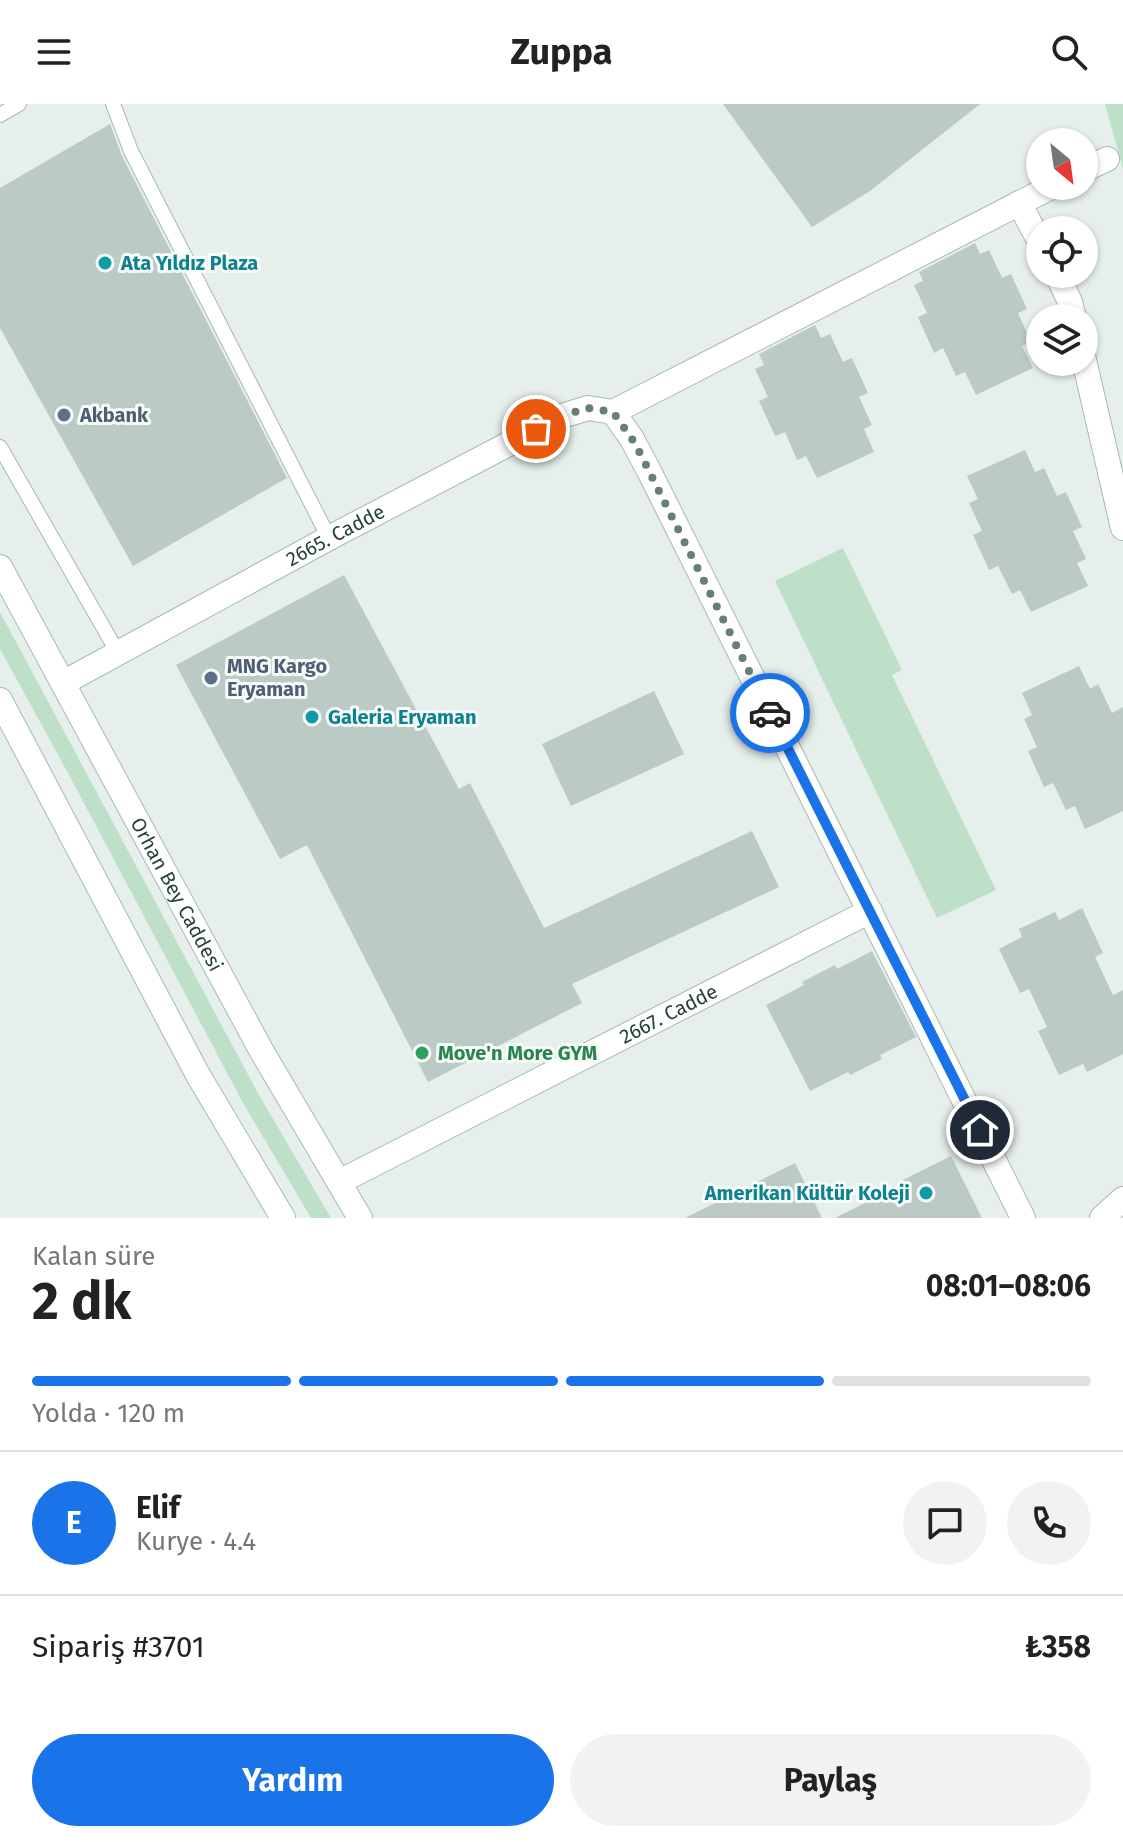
<!DOCTYPE html>
<html lang="tr">
<head>
<meta charset="utf-8">
<style>
  :root { --surface:#fff; --page:#f2f2f2; --text:#222; --muted:#767676; --line:#e0e0e0; --accent:#1a73e8 }
  body { margin:0; font-family:"Fira Sans",sans-serif; background:var(--page); color:var(--text); height:100vh; display:flex; flex-direction:column; font-size:30px; white-space:nowrap }
  * { box-sizing:border-box; margin:0 }
  p { font-size:26px; color:var(--muted) }
  .icon { flex:none; width:44px; height:44px; fill:none; stroke:currentColor; stroke-width:2; stroke-linecap:round; stroke-linejoin:round }
  .map { position:relative; height:1114px; overflow:hidden }
  .drawer { display:flex; flex-direction:column; background:var(--surface); flex:1 }
  .drawer>* { flex:none }
  .needle { width:52px; rotate:151deg }
  .fabs { position:absolute; left:1026px; top:24px; display:grid; gap:16px }
  .fabs a { display:grid; place-items:center; width:72px; height:72px; border-radius:50%; background:var(--surface); box-shadow:0 2px 6px #0004; font-size:40px }
  .pin { position:absolute; display:grid; place-items:center; width:68px; height:68px; color:#fff; margin:-34px; border:4px solid #fff; border-radius:50%; box-shadow:0 2px 8px #0007 }
  .courier { position:absolute; display:grid; place-items:center; width:80px; height:80px; margin:-40px; border:6px solid #1a73e8; border-radius:50%; background:#fff; color:#222; box-shadow:0 2px 10px #0007 }
  .head em { font-style:normal; font-weight:700 }
  .head div { display:flex; flex-direction:column-reverse }
  .head { display:flex; align-items:center; justify-content:space-between; height:136px; padding:0 32px }
  h1 { font-size:52px; font-weight:700; line-height:60px }
  .bar { display:grid; grid-template-columns:repeat(4,1fr); gap:12px 8px; align-content:center; height:96px; padding:0 32px }
  .bar i { height:10px; border-radius:6px; background:var(--line) }
  .bar .active { background:var(--accent) }
  .bar p { grid-column:span 4 }
  .line { display:flex; align-items:center; gap:20px; padding:0 32px; border-top:2px solid var(--line) }
  .line div { flex:1 }
  .round { display:grid; place-items:center; flex:none; width:84px; height:84px; border-radius:42px; background:var(--page) }
  .cta { display:flex; gap:16px; margin-top:auto; padding:16px 32px }
  .cta a { flex:1; height:92px; border-radius:48px; background:var(--accent); color:#fff; font-size:32px; font-weight:700; line-height:92px; text-align:center }
  .cta a+a { background:var(--page); color:var(--text) }
  header { display:flex; justify-content:space-between; align-items:center; height:104px; padding:0 32px; background:var(--surface); font-size:36px; font-weight:700 }
  .map>svg:first-child { display:block }
  .green { fill:#bfe0c8 }
  .building { fill:#bbcac4 }
  .lines { fill:none; stroke-linecap:round; stroke-linejoin:round }
  .lane-casing { stroke:#a8b8b2; stroke-width:16 }
  .street-casing { stroke:#a8b8b2; stroke-width:26 }
  .secondary-casing { stroke:#a4bbb3; stroke-width:26 }
  .lane { stroke:#fff; stroke-width:14 }
  .street { stroke:#fff; stroke-width:24 }
  .secondary { stroke:#fff; stroke-width:24 }
  .done { stroke:#687f78; stroke-width:8; stroke-dasharray:0 14.4 }
  .route { stroke:#1a73e8; stroke-width:10 }
  .culture-dot { fill:#0f9aa8; stroke:#f7fbf9; stroke-width:3 }
  .service-dot { fill:#5c6f8a; stroke:#f7fbf9; stroke-width:3 }
  .leisure-dot { fill:#2e9e5b; stroke:#f7fbf9; stroke-width:3 }
  .labels { text-anchor:middle; dominant-baseline:central; stroke-width:6; stroke-linejoin:round; paint-order:stroke }
  .culture-label { font-size:20px; font-weight:bold; fill:#0d838f; stroke:#f7fbf9; text-anchor:start }
  .service-label { font-size:20px; font-weight:bold; fill:#4e5e75; stroke:#f7fbf9; text-anchor:start }
  .street-label { font-size:20px; fill:#24423a; stroke:#f7fbf9 }
  .leisure-label { font-size:20px; font-weight:bold; fill:#27864d; stroke:#f7fbf9; text-anchor:start }
</style>
</head>
<body>
<header><svg class="icon" aria-label="menu" viewBox="0 0 24 24"><path d="M4 6h16M4 12h16M4 18h16"/></svg>Zuppa<svg class="icon" aria-label="search" viewBox="0 0 24 24"><circle cx="10" cy="10" r="6"/><path d="M15 15l6 6"/></svg></header>
<div class="map">
<svg width="1123" height="1114" viewBox="0 0 1123 1114">
  <rect width="100%" height="100%" fill="#e6efeb"/>
  <g class="green">
    <polygon points="1105,0 1123,0 1123,65"/>
    <polygon points="843,444 902,566 892,571 996,786 937,814 775,477"/>
    <polygon points="0,508 259,991 331,1114 311,1114 243,999 68,669 0,545"/>
  </g>
  <g class="building">
    <polygon points="723,0 980,0 870,87 812,123"/>
    <polygon points="110,20 122,52 287,374 133,462 0,224 0,84"/>
    <polygon points="975,139 980,150 989,146 1002,174 1011,170 1027,205 1018,209 1031,238 1022,242 1033,264 976,291 965,268 956,272 943,244 934,249 918,213 927,209 914,181 923,177 919,168"/>
    <polygon points="815,221 821,234 830,230 843,258 852,254 868,289 859,293 872,321 864,325 874,348 817,374 806,352 797,356 785,328 775,332 759,297 768,293 755,265 764,261 759,250"/>
    <polygon points="1025,346 1035,368 1044,364 1057,392 1066,388 1082,423 1073,427 1086,455 1077,459 1088,482 1031,508 1020,486 1012,490 998,462 989,466 973,431 982,427 969,399 978,395 967,372"/>
    <polygon points="344,471 459,685 470,679 544,824 752,727 779,783 572,880 582,899 428,978 307,741 280,755 176,561"/>
    <polygon points="1079,562 1090,585 1098,580 1112,609 1123,603 1123,707 1085,725 1075,702 1066,706 1053,679 1044,683 1028,647 1037,643 1024,615 1032,611 1022,589"/>
    <polygon points="654,587 684,650 571,702 542,640"/>
    <polygon points="1082,804 1103,849 1095,853 1113,891 1123,886 1123,950 1087,968 1083,960 1059,971 1038,927 1047,923 1029,885 1020,889 999,845 1022,833 1019,825 1055,808 1059,816"/>
    <polygon points="872,847 916,933 880,951 882,955 850,971 848,968 810,987 766,901 804,881 802,878 835,861 837,865"/>
    <polygon points="951,1052 982,1114 835,1114 905,1079 903,1076"/>
    <polygon points="795,1059 822,1114 685,1114"/>
  </g>
  <g class="lines">
    <g class="lane-casing">
      <g id="lane">
        <polyline points="113,0 131,47 329,434"/>
        <polyline points="0,11 19,0"/>
        <polyline points="0,343 118,549"/>
      </g>
    </g>
    <g class="street-casing">
      <g id="street">
        <polyline points="1084,66 1107,55"/>
        <polyline points="1019,99 1040,138"/>
        <polyline points="1057,170 1070,198 1074,214"/>
        <polyline points="1084,256 1123,424"/>
        <polyline points="613,308 1053,82"/>
        <path id="s1" d="M339,1078l531,-271"/>
        <polyline points="1102,1114 1123,1095"/>
      </g>
    </g>
    <g class="secondary-casing">
      <g id="secondary">
        <path id="s2" d="M0,463l261,483 99,168"/>
        <path id="s3" d="M63,579l266,-145 233,-122 26,-8 25,4 19,27 17,32 374,747"/>
        <polyline points="0,596 198,971 283,1114"/>
      </g>
    </g>
    <use href="#lane" class="lane"/>
    <use href="#street" class="street"/>
    <use href="#secondary" class="secondary"/>
  </g>
  <g class="lines">
    <polyline class="done" points="536,325 562,312 588,304 613,308 632,335 641,351 770,609"/>
    <polyline class="route" points="770,609 980,1026"/>
  </g>
  <g class="culture-dot">
    <circle cx="105" cy="159" r="8"/>
    <circle cx="312" cy="613" r="8"/>
    <circle cx="926" cy="1089" r="8"/>
  </g>
  <g class="service-dot">
    <circle cx="64" cy="311" r="8"/>
    <circle cx="211" cy="574" r="8"/>
  </g>
  <circle class="leisure-dot" cx="422" cy="949" r="8"/>
  <g class="labels">
    <g class="culture-label">
      <text x="121" y="159">Ata Yıldız Plaza</text>
      <text x="328" y="613">Galeria Eryaman</text>
      <text x="910" y="1089" text-anchor="end">Amerikan Kültür Koleji</text>
    </g>
    <g class="service-label">
      <text x="80" y="311">Akbank</text>
      <text x="227" y="562">MNG Kargo<tspan x="227" dy="23">Eryaman</tspan></text>
    </g>
    <g class="street-label">
      <text stroke="none"><textPath href="#s3" startOffset="310">2665. Cadde</textPath></text>
      <text stroke="none"><textPath href="#s2" startOffset="372">Orhan Bey Caddesi</textPath></text>
      <text stroke="none"><textPath href="#s1" startOffset="370">2667. Cadde</textPath></text>
    </g>
    <g class="leisure-label">
      <text x="438" y="949">Move'n More GYM</text>
    </g>
  </g>
</svg>
<div class="fabs">
<a><svg class="needle" viewBox="-14 -14 28 28"><path d="M0-13l5 13h-10z" fill="#e53935"/><path d="M0 13l5-13h-10z" fill="#767676"/></svg></a>
<a><svg class="icon" aria-label="locate" viewBox="0 0 24 24"><circle cx="12" cy="12" r="6"/><path d="M12 2v4M12 18v4M2 12h4M18 12h4"/></svg></a>
<a><svg class="icon" aria-label="layers" viewBox="0 0 24 24"><path d="M12 4l9 5-9 5-9-5zM3 14l9 5 9-5"/></svg></a>
</div>
<div class="pin" style="left:536px;top:325px;background:#ea580c"><svg class="icon" aria-label="bag" viewBox="0 0 24 24"><path d="M5 8h14l-1 12H6zM9 8a3 3 0 0 1 6 0"/></svg></div>
<div class="pin" style="left:980px;top:1026px;background:#1f2937"><svg class="icon" aria-label="home" viewBox="0 0 24 24"><path d="M3 11l9-7 9 7M6 9v11h12V9"/></svg></div>
<div class="courier" style="left:770px;top:609px"><svg class="icon" aria-label="car" viewBox="0 0 24 24"><path d="M5 17H2v-5l4-1 3-4h7l3 4 3 1v5h-3M9 17h6M6 11h13"/><circle cx="7" cy="17" r="2"/><circle cx="17" cy="17" r="2"/></svg></div>
</div>
<section class="drawer">
<div class="head"><div><h1>2 dk</h1><p>Kalan süre</p></div><em>08:01–08:06</em></div>
<div class="bar"><i class="active"></i><i class="active"></i><i class="active"></i><i></i><p>Yolda · 120 m</p></div>
<div class="line" style="height:144px"><b class="round" style="background:var(--accent);color:#fff">E</b><div><b>Elif</b><p>Kurye · 4.4</p></div><a class="round"><svg class="icon" aria-label="chat" viewBox="0 0 24 24"><path d="M4 5h16v11H9l-5 4z"/></svg></a><a class="round"><svg class="icon" aria-label="phone" viewBox="0 0 24 24"><path d="M5 4h4l2 5-3 2q2 4 5 5l2-3 5 2v4C11 20 4 13 5 4z"/></svg></a></div>
<div class="line" style="height:104px"><div>Sipariş #3701</div><b>₺358</b></div>
<div class="cta"><a>Yardım</a><a>Paylaş</a></div>
</section>
</body>
</html>
